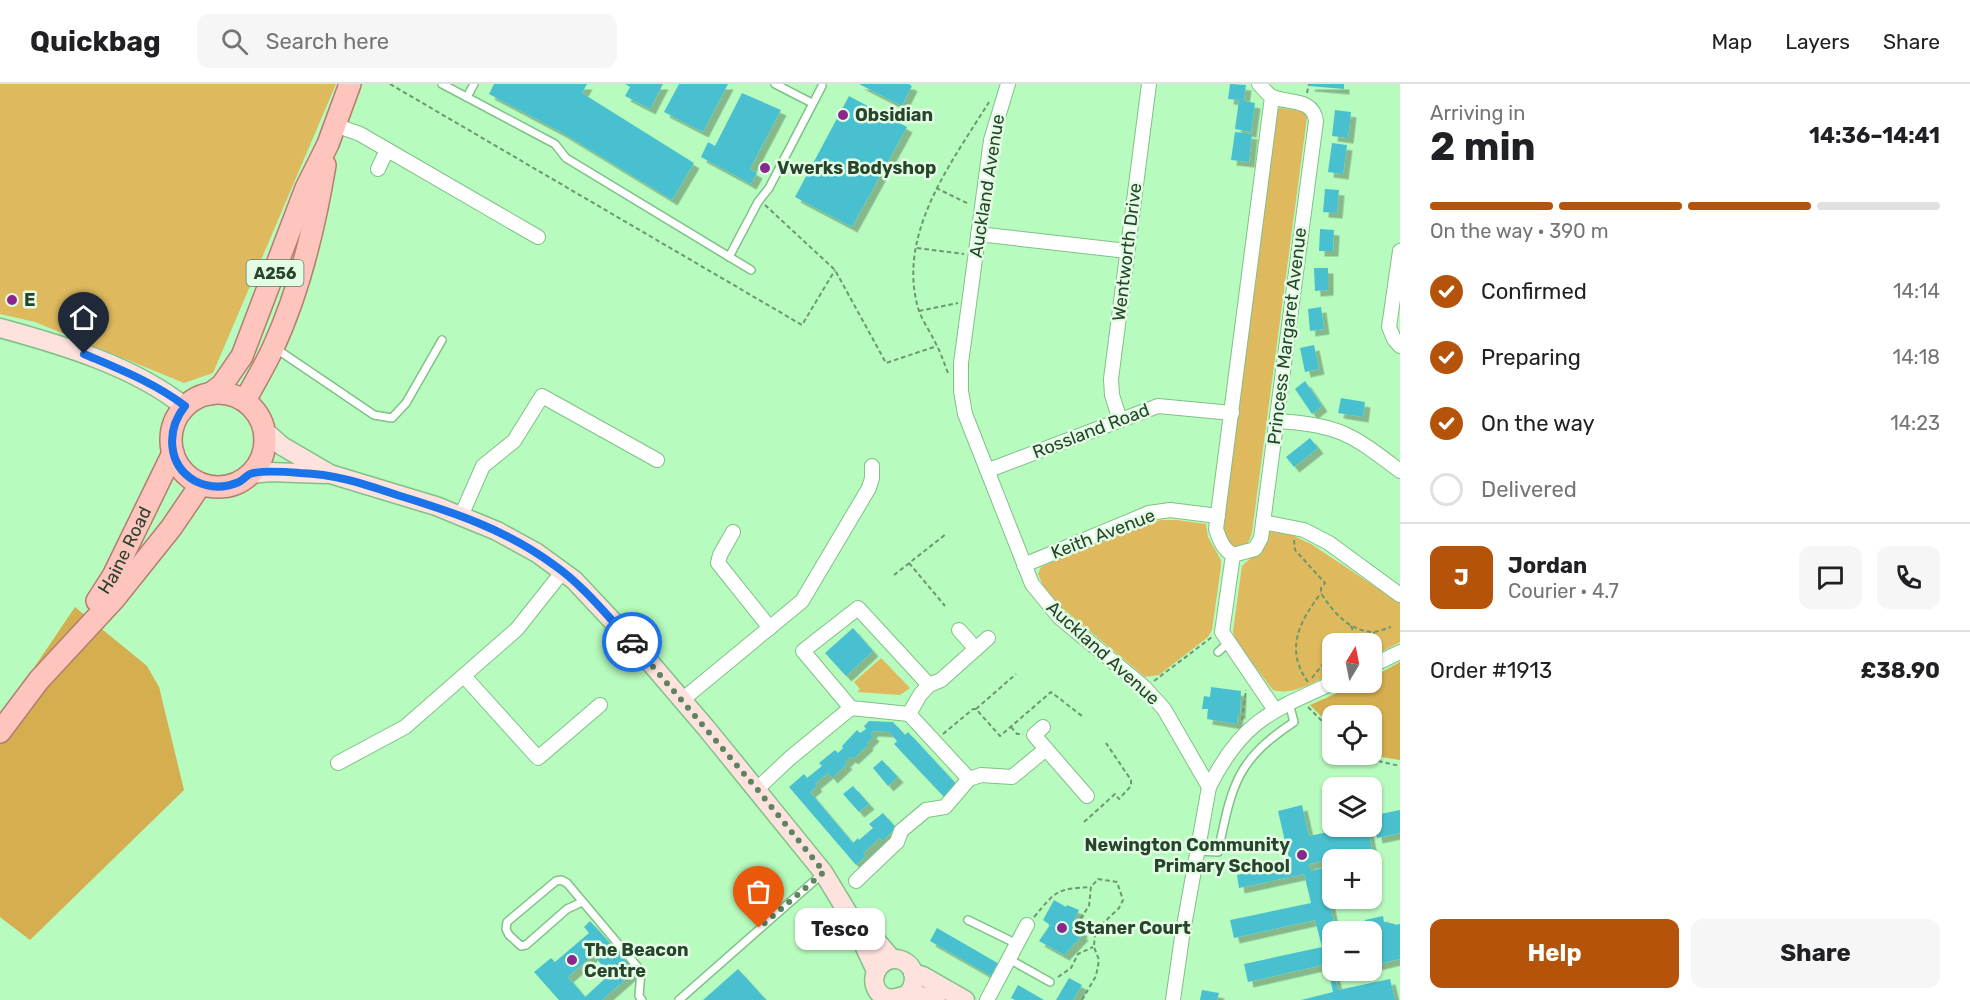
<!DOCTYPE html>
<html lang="en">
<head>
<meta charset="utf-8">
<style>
  :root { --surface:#fff; --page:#f6f6f6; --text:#202124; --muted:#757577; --line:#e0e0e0; --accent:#b45309 }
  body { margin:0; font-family:Rubik,sans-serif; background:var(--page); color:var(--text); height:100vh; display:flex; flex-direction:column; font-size:22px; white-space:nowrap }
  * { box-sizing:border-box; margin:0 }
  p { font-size:20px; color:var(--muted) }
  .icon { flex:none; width:33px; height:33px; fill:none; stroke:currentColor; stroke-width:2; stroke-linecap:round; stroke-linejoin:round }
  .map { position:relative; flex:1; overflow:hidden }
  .panel { display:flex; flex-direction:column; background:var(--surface); width:570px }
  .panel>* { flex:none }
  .needle { width:39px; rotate:10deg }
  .buttons { position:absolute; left:1322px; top:549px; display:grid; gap:12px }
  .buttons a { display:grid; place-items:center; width:60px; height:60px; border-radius:12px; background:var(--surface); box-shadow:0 2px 4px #0004; font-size:30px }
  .pin { position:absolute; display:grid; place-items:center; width:51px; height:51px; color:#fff; margin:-62px -26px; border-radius:50% 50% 50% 0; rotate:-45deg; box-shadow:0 0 6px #0007 }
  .pin .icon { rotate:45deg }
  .courier { position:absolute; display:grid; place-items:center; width:60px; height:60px; margin:-30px; border:4px solid #1a73e8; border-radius:50%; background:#fff; color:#222; box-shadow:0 2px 8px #0007 }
  .bubble { position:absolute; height:42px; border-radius:12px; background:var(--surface); box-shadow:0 2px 4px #0004; font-size:20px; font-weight:700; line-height:42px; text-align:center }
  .head em { font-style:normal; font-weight:700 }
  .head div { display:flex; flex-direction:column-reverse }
  .head { display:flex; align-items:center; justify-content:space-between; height:102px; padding:0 30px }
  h1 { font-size:39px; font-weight:700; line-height:45px }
  .bar { display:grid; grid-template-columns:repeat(4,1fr); gap:9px 6px; align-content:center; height:72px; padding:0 30px }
  .bar i { height:8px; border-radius:4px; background:var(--line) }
  .bar .on { background:var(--accent) }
  .bar p { grid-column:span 4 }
  .line { display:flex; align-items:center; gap:15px; padding:0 30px; border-top:2px solid var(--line) }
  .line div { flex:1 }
  .round { display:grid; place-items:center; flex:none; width:63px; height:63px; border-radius:12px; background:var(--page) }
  ol { padding:0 30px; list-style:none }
  li { display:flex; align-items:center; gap:18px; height:66px }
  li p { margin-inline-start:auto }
  li .icon { padding:6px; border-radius:50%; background:var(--accent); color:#fff; stroke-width:4 }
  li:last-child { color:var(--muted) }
  li i { width:33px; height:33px; border:3px solid var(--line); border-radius:50% }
  .button { display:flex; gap:12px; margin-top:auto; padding:12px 30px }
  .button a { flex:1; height:69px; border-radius:12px; background:var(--accent); color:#fff; font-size:24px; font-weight:700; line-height:69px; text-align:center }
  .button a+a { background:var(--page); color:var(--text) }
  header { display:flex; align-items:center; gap:36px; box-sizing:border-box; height:84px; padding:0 30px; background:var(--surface); border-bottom:2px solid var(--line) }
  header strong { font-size:28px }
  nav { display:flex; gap:33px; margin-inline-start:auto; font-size:21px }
  .search { width:420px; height:54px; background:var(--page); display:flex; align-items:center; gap:15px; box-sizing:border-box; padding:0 21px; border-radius:12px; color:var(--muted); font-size:22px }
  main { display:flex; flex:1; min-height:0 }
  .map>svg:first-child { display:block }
  .green { fill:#deb95e }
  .forest { fill:#d4ae4f }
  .building { fill:#49c0cf; fill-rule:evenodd; filter:url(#shadow) }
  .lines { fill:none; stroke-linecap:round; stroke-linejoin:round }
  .service-casing { stroke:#7fc187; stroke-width:10 }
  .minor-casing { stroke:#7fc187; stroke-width:16 }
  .secondary-casing { stroke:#7fc187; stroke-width:21 }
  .primary-casing { stroke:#b37e6e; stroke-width:24 }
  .path { stroke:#6b996f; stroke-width:2; stroke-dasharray:4.5 3; stroke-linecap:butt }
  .service { stroke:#fff; stroke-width:7 }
  .minor { stroke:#fff; stroke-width:14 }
  .secondary { stroke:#fee2de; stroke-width:18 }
  .primary { stroke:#fec4be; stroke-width:21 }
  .done { stroke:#5b845f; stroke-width:6; stroke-dasharray:0 10.8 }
  .route { stroke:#1a73e8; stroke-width:8 }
  .poi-dot { fill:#8b268d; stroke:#e2fde4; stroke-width:2 }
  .labels { text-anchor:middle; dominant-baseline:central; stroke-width:5; stroke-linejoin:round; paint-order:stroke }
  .shield { fill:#e2fde4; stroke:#607c63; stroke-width:1.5 }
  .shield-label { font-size:16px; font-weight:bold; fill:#29442c }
  .poi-label { font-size:18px; font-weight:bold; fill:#29442c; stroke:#e2fde4; text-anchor:start }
  .street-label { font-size:18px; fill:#29442c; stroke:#e2fde4 }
</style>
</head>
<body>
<header>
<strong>Quickbag</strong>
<div class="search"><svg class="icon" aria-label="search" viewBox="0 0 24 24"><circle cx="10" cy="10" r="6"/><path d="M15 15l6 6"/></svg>Search here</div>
<nav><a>Map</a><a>Layers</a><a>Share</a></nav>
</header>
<main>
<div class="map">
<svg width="1400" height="916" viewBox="0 0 1400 916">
  <defs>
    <filter id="shadow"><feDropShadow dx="5.5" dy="5.5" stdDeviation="0" flood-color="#0004"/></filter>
  </defs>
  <rect width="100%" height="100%" fill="#b7fbbe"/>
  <g class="green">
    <polygon points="0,0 336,0 213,289 184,299 35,238 0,230"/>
    <path d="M1280,24l23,3 4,6 -55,415c-2,11 -7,15 -18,16l-13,-12 56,-427z"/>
    <polygon points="1162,436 1177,436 1206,440 1208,453 1221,476 1221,482 1212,546 1208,553 1159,591 1145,593 1055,518 1046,508 1038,490 1041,483 1045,481 1150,438"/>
    <path d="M1268,447l24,4 19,9 89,59v39l-29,15v-13h-39v30c-18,8 -40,22 -59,16l-38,-50 -2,-9 9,-65 16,-14z"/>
    <polygon points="881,574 910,604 900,611 857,608 860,605 854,598"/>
  </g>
  <g class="forest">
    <polygon points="75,523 147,582 159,603 184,706 30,856 0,833 0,634"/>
    <polygon points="1400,578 1400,676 1381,673 1371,669 1371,632 1332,632 1332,643 1310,621 1360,599 1371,598 1371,594"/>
  </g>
  <g class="building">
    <polygon points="494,0 587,0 582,9 694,79 672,116 561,48 489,10"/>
    <polygon points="625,0 663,0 650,25 625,12 630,3"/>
    <polygon points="679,0 728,0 703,48 664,28"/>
    <polygon points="859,0 909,0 912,2 902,22"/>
    <polygon points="1230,0 1246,1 1244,17 1255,19 1251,48 1235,45 1239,16 1228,15"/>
    <polygon points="1310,0 1344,0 1344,5 1309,2"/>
    <polygon points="742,9 781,26 750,85 757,89 751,100 701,73 708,58 715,62"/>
    <polygon points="849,12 907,43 852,143 795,113"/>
    <polygon points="1335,26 1351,28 1348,54 1332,52"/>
    <polygon points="1235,48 1252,50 1249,78 1231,76"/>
    <polygon points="1332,59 1347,61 1343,90 1328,88"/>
    <polygon points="1325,105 1339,106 1337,129 1323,128"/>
    <polygon points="1320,145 1334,146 1333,167 1319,167"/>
    <polygon points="1314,184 1328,184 1328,206 1315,207"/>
    <polygon points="1321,223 1324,245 1310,247 1308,225"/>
    <polygon points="1314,261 1319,285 1305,288 1300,264"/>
    <polygon points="1305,297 1322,322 1312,330 1295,305"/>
    <polygon points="1341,314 1365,318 1363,333 1338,329"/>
    <polygon points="1310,354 1318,364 1294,383 1286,373"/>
    <polygon points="853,544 873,567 846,592 825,569"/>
    <polygon points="1211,603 1241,607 1240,630 1238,629 1237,640 1207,635 1208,625 1202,625 1204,612 1210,613"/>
    <polygon points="869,637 893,638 905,651 908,648 959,703 946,715 894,660 897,657 889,648 873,647 871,649 874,652 867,659 868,661 853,675 850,673 845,678 847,680 832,694 828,689 815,700 817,702 810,708 853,759 858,754 859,756 873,744 869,740 883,729 896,744 882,757 880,754 863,769 866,772 856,781 789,703 804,690 807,694 822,682 819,679 835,666 838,669 843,664 842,662 857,646 860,649 866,645 864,642"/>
    <polygon points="882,676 898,693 888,702 873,684"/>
    <polygon points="853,702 869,720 859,728 843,710"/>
    <polygon points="1302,721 1309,752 1338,746 1337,742 1371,742 1371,732 1400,726 1400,749 1377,754 1375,744 1368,745 1372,766 1309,780 1311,787 1322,784 1336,848 1332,848 1332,879 1338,906 1390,895 1395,916 1301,916 1333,908 1327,880 1248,898 1244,880 1322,863 1315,836 1234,854 1230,836 1311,819 1304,790 1239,804 1237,791 1290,779 1278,727"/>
    <polygon points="1054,816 1066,823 1067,821 1079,826 1072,841 1082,847 1081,850 1083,851 1064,871 1039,857 1050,841 1043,836"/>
    <polygon points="1383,832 1384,838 1395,840 1394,841 1400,840 1400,875 1371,882 1371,848 1358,848 1366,842 1365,836"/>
    <path d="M590,837l45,50 -33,29h-43l-25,-28 17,-14 4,4 34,-29 -5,-6zM593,871l17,19 -25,23 -17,-20z"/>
    <polygon points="937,844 1001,881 993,893 930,857"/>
    <polygon points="738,885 766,916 703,916"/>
    <polygon points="1069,894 1082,901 1073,916 1056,916"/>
    <polygon points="1018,901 1044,916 1015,916 1011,914"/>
    <polygon points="1202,906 1219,909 1217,916 1200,916"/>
  </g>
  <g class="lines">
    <g class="service-casing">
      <g id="service">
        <polyline points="442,0 555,60 566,74 751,186"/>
        <polyline points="775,0 812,19"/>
        <polyline points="467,13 474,0"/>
        <polyline points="729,173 758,118 769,104 822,2"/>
        <polyline points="275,264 374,331 392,334 406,319 442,256"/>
        <polyline points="1218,568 1229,558"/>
        <path d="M1198,767l20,1c14,-66 17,-91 76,-130l-5,-19"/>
        <polyline points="582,818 567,825 526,861 521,862 509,851 506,845 507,838 556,797 561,796 567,799 641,887 639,912 642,916"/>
        <polyline points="968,836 1017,860"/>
        <polyline points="1009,875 1050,898"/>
        <polyline points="679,916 822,790"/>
      </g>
    </g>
    <g class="minor-casing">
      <g id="minor">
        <polyline points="1008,0 991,56 961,279 961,307 965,330 1032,500 1059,533 1145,604 1164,625 1209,703"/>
        <path d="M1259,0c4,4 9,11 14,13 17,7 40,1 43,24l-55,417 -6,11 -22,6c-10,-6 -13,-14 -17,-26l56,-432"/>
        <polyline points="335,41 360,50 538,153"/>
        <polyline points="378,85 387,66"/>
        <polyline points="978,150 1127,167"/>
        <polyline points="1400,167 1389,243 1394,255 1400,262"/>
        <polyline points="1120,336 1112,311 1111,295 1149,0"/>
        <path d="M1277,337c61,3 76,14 123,50"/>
        <polyline points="989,386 1158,322 1232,329"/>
        <polyline points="461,432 483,382 514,357 542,312 657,376"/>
        <polyline points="1263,438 1304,446 1329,459 1400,511"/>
        <polyline points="733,448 720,471 718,479 770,544"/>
        <polyline points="1233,471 1222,548 1275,626"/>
        <polyline points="1024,481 1149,429 1170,426 1218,432"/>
        <polyline points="959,546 976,565"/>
        <polyline points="1371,582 1400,568"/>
        <polyline points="464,592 538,674 600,621"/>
        <polyline points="682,616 802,517 869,404 872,394 872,382"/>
        <polyline points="851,624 803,567 858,524 929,601"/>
        <polyline points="909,630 920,611 929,601 941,596 988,554"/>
        <polyline points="1043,643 1034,651 1087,712"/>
        <polyline points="338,679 405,643 517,545 563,487"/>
        <polyline points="969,695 981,691 1012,693 1046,665"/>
        <polyline points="757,705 790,674 851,624 909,630 969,695 945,723 926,726 901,747 897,758 856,797"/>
        <polyline points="987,916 1027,841"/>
        <path d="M1173,916l9,-63 27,-150c33,-66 62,-76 126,-105"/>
      </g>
    </g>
    <g class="secondary-casing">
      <g id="secondary">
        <path d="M0,244c62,17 134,38 185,79"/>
        <polyline points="265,347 282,362 330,390 436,422 497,447 537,469 574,496 636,562 707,645 823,788 851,834 876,887"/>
        <polyline points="251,390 270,388 325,390"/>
        <polyline points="865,836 875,855 892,875"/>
        <polyline points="913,889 923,892 965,916"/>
        <path d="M907,911c10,-11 10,-29 -6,-35 -24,-7 -38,27 -15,38 9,2 14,-2 22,-3 9,-2 20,3 28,5"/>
      </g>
    </g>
    <g class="primary-casing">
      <g id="primary">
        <circle cx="218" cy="356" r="47"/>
        <polyline points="210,310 222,301 242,272 306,104 328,60 350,0"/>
        <path d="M245,317c9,-18 20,-35 28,-53 26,-56 42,-123 52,-183"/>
        <path id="s1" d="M97,517l16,-25 60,-123"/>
        <polyline points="0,648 39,596 115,514 171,444 201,400"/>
      </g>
    </g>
    <g class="path">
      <polyline points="390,0 802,241 835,186"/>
      <polyline points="1307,9 1309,0"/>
      <polyline points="936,104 969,120"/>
      <polyline points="765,121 835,186 886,279 937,262"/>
      <polyline points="917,164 964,170"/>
      <polyline points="919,227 958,219"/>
      <path d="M948,289c-4,-10 -7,-20 -12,-29 -5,-11 -13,-22 -17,-33 -24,-76 33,-149 70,-209"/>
      <path d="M1294,456l1,10 30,33 -4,5v5c12,19 27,37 51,39 6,0 13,-3 19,-5"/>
      <polyline points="909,479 945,522"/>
      <polyline points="894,491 946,450"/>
      <polyline points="1351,542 1357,556"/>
      <polyline points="1352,560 1374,551 1374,548"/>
      <polyline points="1312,594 1322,581 1332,574"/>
      <polyline points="1154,597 1212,553"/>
      <path d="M1308,598c-24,-33 -8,-61 13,-89"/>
      <polyline points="1308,623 1332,647"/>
      <polyline points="976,625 1016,590"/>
      <polyline points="1242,636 1246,606"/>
      <polyline points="1011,643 1017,650 1023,650"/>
      <polyline points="943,650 973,625 976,625 1000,652 1051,608 1082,632"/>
      <polyline points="1365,670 1378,677 1400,682"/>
      <polyline points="1084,738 1115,710 1119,715 1131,702 1131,696 1106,659"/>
      <path d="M1034,833c23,-27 22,-28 57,-30"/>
      <polyline points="1058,893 1071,884 1078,870 1093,863"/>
      <polyline points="1082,916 1096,892 1099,876 1094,863 1095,847 1119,824 1123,816 1117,798 1098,795 1091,803 1089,822 1078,838 1095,847"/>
    </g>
    <use href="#service" class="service"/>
    <use href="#minor" class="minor"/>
    <use href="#secondary" class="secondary"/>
    <use href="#primary" class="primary"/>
  </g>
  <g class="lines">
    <polyline class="done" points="632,558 757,705 824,788 759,844"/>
    <path class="route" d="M84,270c35,15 71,29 101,52 -19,24 -18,59 10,75 14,7 30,7 44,1 4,-2 7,-6 11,-8 11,-4 38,-2 50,-1 35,1 64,11 97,22 56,17 110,35 157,70 30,21 53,51 78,77"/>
  </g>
  <g class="poi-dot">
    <circle cx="843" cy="31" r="6"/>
    <circle cx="765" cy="84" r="6"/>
    <circle cx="12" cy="216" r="6"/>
    <circle cx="1302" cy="771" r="6"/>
    <circle cx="1062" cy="844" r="6"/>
    <circle cx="572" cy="876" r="6"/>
  </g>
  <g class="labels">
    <rect class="shield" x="246.5" y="176" width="57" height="26" rx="4.5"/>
    <g class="shield-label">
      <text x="275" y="189">A256</text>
    </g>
    <g class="poi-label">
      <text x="855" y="31">Obsidian</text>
      <text x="777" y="84">Vwerks Bodyshop</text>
      <text x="24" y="216">E</text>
      <text x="1290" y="761" text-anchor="end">Newington Community<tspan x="1290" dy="21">Primary School</tspan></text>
      <text x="1074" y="844">Staner Court</text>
      <text x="584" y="866">The Beacon<tspan x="584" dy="21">Centre</tspan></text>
    </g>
    <g class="street-label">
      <text transform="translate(987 102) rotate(-81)">Auckland Avenue</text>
      <text transform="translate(1127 168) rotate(-83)">Wentworth Drive</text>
      <text transform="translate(1287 252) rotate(-83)">Princess Margaret Avenue</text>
      <text transform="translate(1091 347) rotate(-21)">Rossland Road</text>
      <text transform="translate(1103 450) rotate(-21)">Keith Avenue</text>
      <text stroke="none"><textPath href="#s1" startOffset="58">Haine Road</textPath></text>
      <text transform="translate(1103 569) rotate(42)">Auckland Avenue</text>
    </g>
  </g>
</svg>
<div class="buttons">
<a><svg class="needle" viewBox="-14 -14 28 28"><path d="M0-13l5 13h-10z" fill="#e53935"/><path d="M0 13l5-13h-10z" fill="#757577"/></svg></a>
<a><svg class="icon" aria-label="locate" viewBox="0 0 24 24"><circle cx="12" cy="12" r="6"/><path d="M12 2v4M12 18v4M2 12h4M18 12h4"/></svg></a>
<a><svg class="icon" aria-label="layers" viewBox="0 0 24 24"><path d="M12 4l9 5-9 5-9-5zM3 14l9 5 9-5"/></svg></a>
<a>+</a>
<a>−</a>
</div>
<div class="pin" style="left:759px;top:844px;background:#ea580c"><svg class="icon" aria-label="bag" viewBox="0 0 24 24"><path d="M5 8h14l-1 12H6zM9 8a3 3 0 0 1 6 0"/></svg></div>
<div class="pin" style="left:84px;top:270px;background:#1f2937"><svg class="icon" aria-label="home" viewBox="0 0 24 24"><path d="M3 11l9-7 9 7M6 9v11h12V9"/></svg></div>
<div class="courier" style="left:632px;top:558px"><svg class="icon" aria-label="car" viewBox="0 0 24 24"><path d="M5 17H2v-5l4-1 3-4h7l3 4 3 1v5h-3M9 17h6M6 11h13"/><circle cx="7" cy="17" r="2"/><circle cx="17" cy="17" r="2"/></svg></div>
<div class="bubble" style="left:795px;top:824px;width:90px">Tesco</div>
</div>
<section class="panel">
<div class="head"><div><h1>2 min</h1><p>Arriving in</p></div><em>14:36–14:41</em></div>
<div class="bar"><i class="on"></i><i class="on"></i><i class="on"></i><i></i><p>On the way · 390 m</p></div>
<ol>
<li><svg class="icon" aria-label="check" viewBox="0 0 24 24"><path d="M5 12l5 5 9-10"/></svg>Confirmed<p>14:14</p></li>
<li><svg class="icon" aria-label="check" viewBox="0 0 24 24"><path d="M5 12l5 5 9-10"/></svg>Preparing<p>14:18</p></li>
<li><svg class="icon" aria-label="check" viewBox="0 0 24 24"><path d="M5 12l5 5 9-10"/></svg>On the way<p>14:23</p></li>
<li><i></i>Delivered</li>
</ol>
<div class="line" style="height:108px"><b class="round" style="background:var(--accent);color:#fff">J</b><div><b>Jordan</b><p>Courier · 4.7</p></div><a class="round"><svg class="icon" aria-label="chat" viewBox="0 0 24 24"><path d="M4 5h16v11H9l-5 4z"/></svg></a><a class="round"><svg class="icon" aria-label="phone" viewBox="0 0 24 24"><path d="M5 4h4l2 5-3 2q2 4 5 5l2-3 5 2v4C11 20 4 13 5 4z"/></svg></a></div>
<div class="line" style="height:78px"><div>Order #1913</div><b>£38.90</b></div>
<div class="button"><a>Help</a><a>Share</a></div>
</section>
</main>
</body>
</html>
